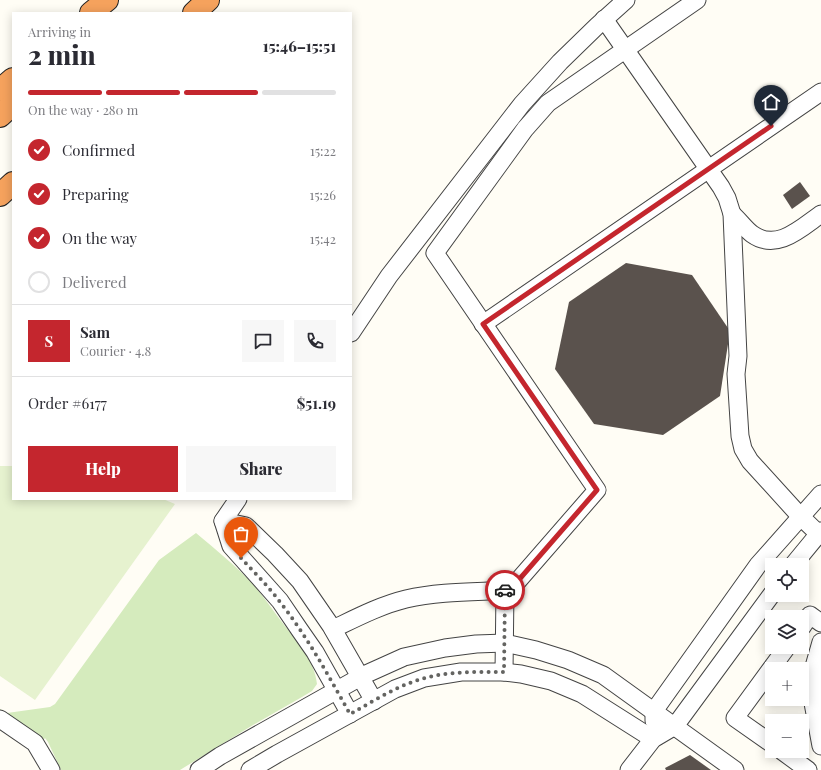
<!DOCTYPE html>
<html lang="en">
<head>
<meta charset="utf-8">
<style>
  :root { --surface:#fff; --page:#f7f7f7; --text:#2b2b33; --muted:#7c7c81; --line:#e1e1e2; --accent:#c4262e }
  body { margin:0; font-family:"Playfair Display",serif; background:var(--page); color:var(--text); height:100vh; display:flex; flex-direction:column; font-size:15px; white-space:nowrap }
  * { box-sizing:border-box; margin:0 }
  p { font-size:13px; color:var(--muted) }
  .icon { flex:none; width:22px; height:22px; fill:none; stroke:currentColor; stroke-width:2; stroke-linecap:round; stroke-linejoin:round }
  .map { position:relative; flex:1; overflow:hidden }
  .sheet { position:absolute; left:12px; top:12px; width:340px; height:488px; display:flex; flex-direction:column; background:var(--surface); border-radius:0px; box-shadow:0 2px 10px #0003 }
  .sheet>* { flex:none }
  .tools { position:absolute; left:765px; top:558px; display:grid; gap:8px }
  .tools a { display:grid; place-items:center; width:44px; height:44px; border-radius:0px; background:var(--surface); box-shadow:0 2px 10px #0003; font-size:20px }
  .pin { position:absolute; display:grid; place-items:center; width:34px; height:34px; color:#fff; margin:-41px -17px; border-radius:50% 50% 50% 0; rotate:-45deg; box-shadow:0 0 4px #0007 }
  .pin .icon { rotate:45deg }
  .courier { position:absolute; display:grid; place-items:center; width:40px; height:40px; margin:-20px; border:3px solid #c4262e; border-radius:50%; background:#fff; color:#222; box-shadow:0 1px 5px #0007 }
  .headline em { font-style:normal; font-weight:800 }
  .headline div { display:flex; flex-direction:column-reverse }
  .headline { display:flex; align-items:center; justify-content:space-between; height:68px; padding:0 16px }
  h1 { font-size:26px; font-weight:800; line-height:30px }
  .bar { display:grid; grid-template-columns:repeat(4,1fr); gap:6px 4px; align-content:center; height:48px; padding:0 16px }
  .bar i { height:5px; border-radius:3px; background:var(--line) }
  .bar .selected { background:var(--accent) }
  .bar p { grid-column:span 4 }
  .line { display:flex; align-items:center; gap:10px; padding:0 16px; border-top:1px solid var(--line) }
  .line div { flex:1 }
  .round { display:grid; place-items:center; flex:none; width:42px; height:42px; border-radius:0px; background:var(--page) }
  ol { padding:0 16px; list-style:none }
  li { display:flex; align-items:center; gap:12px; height:44px }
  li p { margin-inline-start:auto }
  li .icon { padding:4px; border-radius:50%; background:var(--accent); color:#fff; stroke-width:4 }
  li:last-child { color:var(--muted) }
  li i { width:22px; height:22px; border:2px solid var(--line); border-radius:50% }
  .cta { display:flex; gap:8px; margin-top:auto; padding:8px 16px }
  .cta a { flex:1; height:46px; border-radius:0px; background:var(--accent); color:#fff; font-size:16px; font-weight:800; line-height:46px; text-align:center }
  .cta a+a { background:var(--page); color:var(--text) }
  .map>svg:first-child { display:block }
  .green { fill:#d5ebbd }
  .pitch { fill:#e6f2cf }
  .building { fill:#5a524d }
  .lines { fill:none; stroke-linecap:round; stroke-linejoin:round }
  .minor-casing { stroke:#444; stroke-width:19 }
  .highway-casing { stroke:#222; stroke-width:24 }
  .minor { stroke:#fff; stroke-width:17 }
  .highway { stroke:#f5a25d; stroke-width:22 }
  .done { stroke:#646461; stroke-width:4; stroke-dasharray:0 7.2 }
  .route { stroke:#c4262e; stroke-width:5 }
</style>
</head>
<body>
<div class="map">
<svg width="821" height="770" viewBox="0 0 821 770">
  <rect width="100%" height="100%" fill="#fffdf5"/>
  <path class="green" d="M196,533c19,16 39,32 57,51 11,13 21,28 32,42 13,16 30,36 32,58l-5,7 -10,6 -49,28 -73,45h-119l-13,-28 -3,-4 -4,5 -41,-30v-4l7,4 43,-6 5,-3 104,-144z"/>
  <polygon class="pitch" points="0,466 13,466 13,499 163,499 175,504 35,700 0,676"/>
  <g class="building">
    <polygon points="800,182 810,196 792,209 783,195"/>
    <polygon points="626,263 692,275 730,331 720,396 663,435 594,424 555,369 569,302"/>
    <polygon points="690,755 711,770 666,770 665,768"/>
  </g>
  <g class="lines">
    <g class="minor-casing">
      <g id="minor">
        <polyline points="604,19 721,187 727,198 732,214 738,356 736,374 740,436 743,449 750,461 800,516 821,536"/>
        <path d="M732,214c7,6 13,15 20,20 25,18 49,-6 69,-20"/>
        <polyline points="483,324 821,92"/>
        <polyline points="351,333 389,276 522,104 560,62 597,26 626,0"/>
        <polyline points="223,521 238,499"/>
        <polyline points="793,565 821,531"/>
        <polyline points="802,627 810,615 821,623"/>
        <path d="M333,629c23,-11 48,-24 73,-30 34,-8 70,-7 104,-9l87,-100 -162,-237 90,-124 23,-26 149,-103"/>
        <polyline points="821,642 813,670 813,703 821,746"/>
        <polyline points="504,672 505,590"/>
        <polyline points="350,714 315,652 299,629 280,601 231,546 223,521 246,526 275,554 300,581 331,626 374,701"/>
        <polyline points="0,719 35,743 51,770"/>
        <polyline points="654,721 654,711 758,565 821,494"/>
        <polyline points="772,744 735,718 787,647"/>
        <polyline points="782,751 808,770"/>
        <polyline points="199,770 220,756 364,675 404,657 445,648 476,644 505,643 536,650 568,660 603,675 735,770"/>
        <polyline points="250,770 277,754 395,689 424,678 461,672 504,672 521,674 551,681 582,694 653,739"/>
        <polyline points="629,770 653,739 675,726 772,594"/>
      </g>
    </g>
    <g class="highway-casing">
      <g id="highway">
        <polyline points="91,13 107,0"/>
        <polyline points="194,13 208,0"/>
        <polyline points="0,90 13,79"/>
        <polyline points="0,116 13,104"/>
        <polyline points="0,195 13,183"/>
      </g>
    </g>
    <use href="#minor" class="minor"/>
    <use href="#highway" class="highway"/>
  </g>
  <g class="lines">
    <path class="done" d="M241,558c13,14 27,28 39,44 27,34 48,73 70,112 24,-13 48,-29 75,-36 26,-7 53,-6 79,-6l1,-82"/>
    <polyline class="route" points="505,590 510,590 597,490 483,324 771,126"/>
  </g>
</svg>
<div class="tools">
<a><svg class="icon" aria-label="locate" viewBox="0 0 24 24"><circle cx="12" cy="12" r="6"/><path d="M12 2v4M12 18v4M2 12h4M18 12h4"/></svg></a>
<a><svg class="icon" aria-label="layers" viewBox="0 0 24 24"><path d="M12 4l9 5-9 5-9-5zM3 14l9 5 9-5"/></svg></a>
<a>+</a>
<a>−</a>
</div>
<div class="pin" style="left:241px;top:558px;background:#ea580c"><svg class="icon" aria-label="bag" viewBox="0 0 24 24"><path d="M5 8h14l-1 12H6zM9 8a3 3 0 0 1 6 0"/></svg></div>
<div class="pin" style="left:771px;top:126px;background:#1f2937"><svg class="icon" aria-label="home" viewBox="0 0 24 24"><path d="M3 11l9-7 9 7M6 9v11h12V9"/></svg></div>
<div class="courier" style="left:505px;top:590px"><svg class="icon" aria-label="car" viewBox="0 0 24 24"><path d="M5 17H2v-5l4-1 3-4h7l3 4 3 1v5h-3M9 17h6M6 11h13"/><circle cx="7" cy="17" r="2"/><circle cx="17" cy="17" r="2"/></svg></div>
<section class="sheet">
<div class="headline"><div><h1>2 min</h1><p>Arriving in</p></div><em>15:46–15:51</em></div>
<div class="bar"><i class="selected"></i><i class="selected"></i><i class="selected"></i><i></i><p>On the way · 280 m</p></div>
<ol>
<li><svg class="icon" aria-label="check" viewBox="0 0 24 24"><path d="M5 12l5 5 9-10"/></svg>Confirmed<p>15:22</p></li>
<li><svg class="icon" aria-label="check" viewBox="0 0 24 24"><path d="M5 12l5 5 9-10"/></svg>Preparing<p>15:26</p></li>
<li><svg class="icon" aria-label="check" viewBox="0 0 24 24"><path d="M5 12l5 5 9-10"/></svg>On the way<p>15:42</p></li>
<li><i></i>Delivered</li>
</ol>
<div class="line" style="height:72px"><b class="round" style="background:var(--accent);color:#fff">S</b><div><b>Sam</b><p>Courier · 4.8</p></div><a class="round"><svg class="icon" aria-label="chat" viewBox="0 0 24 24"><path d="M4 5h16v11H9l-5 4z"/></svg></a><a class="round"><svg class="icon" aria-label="phone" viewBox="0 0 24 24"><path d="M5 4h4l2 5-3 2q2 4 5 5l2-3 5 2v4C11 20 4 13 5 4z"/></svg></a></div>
<div class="line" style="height:52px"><div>Order #6177</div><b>$51.19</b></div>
<div class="cta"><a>Help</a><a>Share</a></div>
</section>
</div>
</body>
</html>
